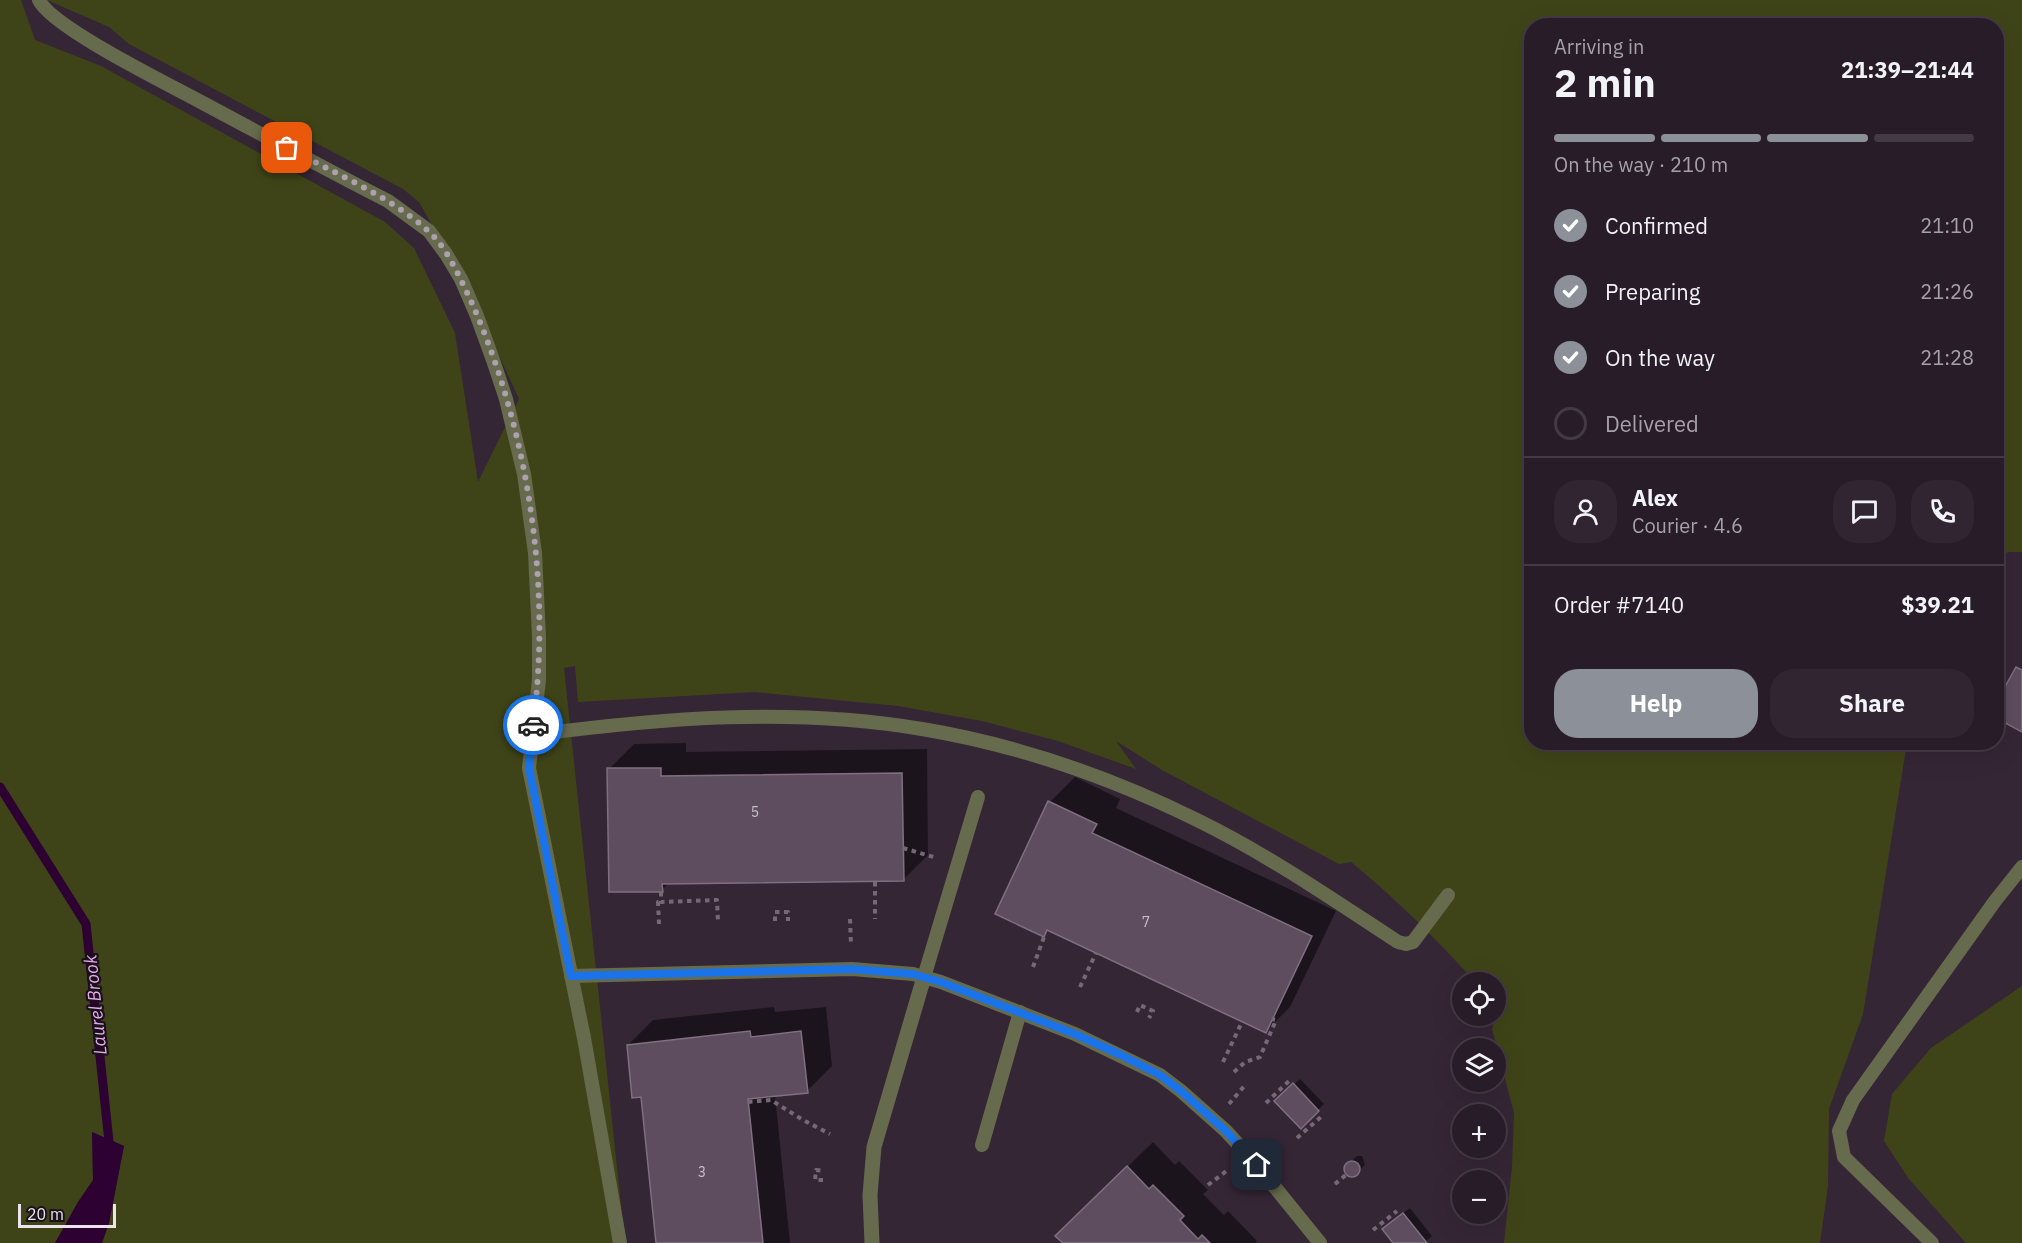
<!DOCTYPE html>
<html lang="en">
<head>
<meta charset="utf-8">
<style>
  :root { --surface:#281c28; --page:#302530; --text:#f1f3f6; --muted:#a5a1a8; --line:#443a45; --accent:#8c9099 }
  body { margin:0; font-family:"IBM Plex Sans",sans-serif; background:var(--page); color:var(--text); height:100vh; display:flex; flex-direction:column; font-size:22px; white-space:nowrap }
  * { box-sizing:border-box; margin:0 }
  p { font-size:20px; color:var(--muted) }
  .icon { flex:none; width:33px; height:33px; fill:none; stroke:currentColor; stroke-width:2; stroke-linecap:round; stroke-linejoin:round }
  .map { position:relative; flex:1; overflow:hidden }
  .details { position:absolute; left:1524px; top:18px; width:480px; height:732px; display:flex; flex-direction:column; background:var(--surface); border-radius:24px; box-shadow:0 6px 24px #0002,0 0 0 2px var(--line) }
  .details>* { flex:none }
  .fabs { position:absolute; left:1452px; top:972px; display:grid; gap:12px }
  .fabs a { display:grid; place-items:center; width:54px; height:54px; border-radius:50%; background:var(--surface); box-shadow:0 6px 24px #0002,0 0 0 2px var(--line); font-size:30px }
  .scale { position:absolute; left:18px; bottom:15px; width:98px; box-sizing:border-box; padding-left:6px; border:3px solid #ece3ed; border-top:0; font-size:16px; line-height:21px; white-space:nowrap; color:#ece3ed; -webkit-text-stroke:4px #181219; paint-order:stroke }
  .pin { position:absolute; display:grid; place-items:center; width:51px; height:51px; color:#fff; margin:-26px; border-radius:12px; box-shadow:0 3px 9px #0006 }
  .courier { position:absolute; display:grid; place-items:center; width:60px; height:60px; margin:-30px; border:4px solid #1a73e8; border-radius:50%; background:#fff; color:#222; box-shadow:0 2px 8px #0007 }
  .head em { font-style:normal; font-weight:800 }
  .head div { display:flex; flex-direction:column-reverse }
  .head { display:flex; align-items:center; justify-content:space-between; height:102px; padding:0 30px }
  h1 { font-size:39px; font-weight:800; line-height:45px }
  .bar { display:grid; grid-template-columns:repeat(4,1fr); gap:9px 6px; align-content:center; height:72px; padding:0 30px }
  .bar i { height:8px; border-radius:4px; background:var(--line) }
  .bar .selected { background:var(--accent) }
  .bar p { grid-column:span 4 }
  .line { display:flex; align-items:center; gap:15px; padding:0 30px; border-top:2px solid var(--line) }
  .line div { flex:1 }
  .round { display:grid; place-items:center; flex:none; width:63px; height:63px; border-radius:24px; background:var(--page) }
  ol { padding:0 30px; list-style:none }
  li { display:flex; align-items:center; gap:18px; height:66px }
  li p { margin-inline-start:auto }
  li .icon { padding:6px; border-radius:50%; background:var(--accent); color:#fff; stroke-width:4 }
  li:last-child { color:var(--muted) }
  li i { width:33px; height:33px; border:3px solid var(--line); border-radius:50% }
  .primary-button { display:flex; gap:12px; margin-top:auto; padding:12px 30px }
  .primary-button a { flex:1; height:69px; border-radius:24px; background:var(--accent); color:#fff; font-size:24px; font-weight:800; line-height:69px; text-align:center }
  .primary-button a+a { background:var(--page); color:var(--text) }
  .map>svg:first-child { display:block }
  .green { fill:#3f4418 }
  .water { fill:#2d0131 }
  .shadow { fill:#0007 }
  .lines { fill:none; stroke-linecap:round; stroke-linejoin:round }
  .stream { stroke:#2d0131; stroke-width:9 }
  .building { fill:#5d4d5e; stroke:#806f81; stroke-width:1.5 }
  .path { stroke:#766977; stroke-width:4; stroke-dasharray:4.5 4.5; stroke-linecap:butt }
  .service { stroke:#676b4d; stroke-width:14 }
  .minor { stroke:#676b4d; stroke-width:15 }
  .done { stroke:#aca1ad; stroke-width:6; stroke-dasharray:0 10.8 }
  .route { stroke:#1a73e8; stroke-width:8 }
  .labels { text-anchor:middle; dominant-baseline:central; stroke-width:4.5; stroke-linejoin:round; paint-order:stroke }
  .number-label { font-size:14px; fill:#c8bec9 }
  .water-label { font-size:18px; font-style:italic; fill:#eea7f3; stroke:#181219 }
</style>
</head>
<body>
<div class="map">
<svg width="2022" height="1243" viewBox="0 0 2022 1243">
  <rect width="100%" height="100%" fill="#352636"/>
  <g class="green">
    <path d="M0,0h21l14,40 66,26 284,156 29,26 41,85 23,149 41,-83 -52,-113 -48,-84 -16,-13 -274,-145 -20,-17 -62,-27h1975v552h-14l-11,8 -1,-534h-464v716l375,1 -44,271 -34,95 -1,77 -8,57h-316l8,-76 2,-54 -22,-84 5,-20 -1,-27h-21c-38,-43 -79,-83 -124,-120l-12,2 -177,-94 -46,-29 20,28 -78,-28 -76,-20 -84,-15 -143,-14 -177,10 -3,-36 -11,2 61,575h-523l7,-20 15,-77 -32,-14 1,48 -15,22 -23,41h-55z"/>
    <polygon points="2022,986 2022,1243 1966,1243 1909,1179 1884,1141 1892,1094 1931,1048"/>
  </g>
  <polygon class="water" points="92,1132 124,1146 109,1223 102,1243 55,1243 78,1202 93,1180"/>
  <g class="shadow">
    <polygon points="686,743 686,752 927,749 928,855 903,880 670,882 662,890 609,769 634,744"/>
    <polygon points="1075,777 1120,799 1116,808 1336,911 1290,1007 1265,1032 1049,929 1043,935 1050,802"/>
    <polygon points="774,1007 775,1012 826,1007 832,1066 807,1091 775,1095 790,1243 658,1243 642,1095 628,1045 653,1020"/>
    <polygon points="1300,1079 1324,1104 1301,1126 1276,1101"/>
    <polygon points="1153,1142 1175,1165 1179,1161 1208,1190 1203,1194 1224,1215 1228,1211 1257,1241 1255,1243 1065,1243 1082,1211"/>
    <polygon points="1357,1156 1362,1156 1365,1165 1354,1175 1350,1175 1347,1171 1346,1166"/>
    <polygon points="1410,1208 1432,1236 1424,1243 1395,1243 1390,1223"/>
  </g>
  <g class="lines">
    <polyline class="stream" points="0,787 86,924 110,1151"/>
  </g>
  <g class="building">
    <polygon points="2016,667 2022,670 2022,732 1996,718 1996,703"/>
    <polygon points="607,768 661,768 661,776 902,773 904,881 662,884 663,892 609,892"/>
    <polygon points="1048,801 1097,824 1092,833 1312,936 1266,1033 1047,930 1044,937 995,914"/>
    <polygon points="750,1031 751,1037 801,1031 808,1093 748,1099 763,1243 656,1243 641,1097 632,1098 627,1045"/>
    <polygon points="1293,1083 1319,1111 1301,1129 1274,1101"/>
    <circle cx="1352" cy="1169" r="8"/>
    <polygon points="1127,1166 1149,1189 1153,1185 1184,1216 1180,1220 1198,1239 1202,1235 1210,1243 1063,1243 1055,1236"/>
    <polygon points="1403,1213 1427,1243 1393,1243 1382,1229"/>
  </g>
  <g class="lines">
    <g class="path">
      <polyline points="903,848 937,858"/>
      <polyline points="875,882 875,919"/>
      <polyline points="661,892 661,902 717,900 718,922"/>
      <polyline points="850,919 851,945"/>
      <polyline points="775,921 775,912 788,912 788,921"/>
      <polyline points="659,924 658,902 661,902"/>
      <polyline points="1033,967 1044,937"/>
      <polyline points="1080,987 1096,953"/>
      <polyline points="1137,1012 1140,1005 1153,1011 1149,1018"/>
      <polyline points="1223,1062 1242,1022"/>
      <polyline points="1234,1072 1245,1062 1260,1057 1276,1020 1272,1019"/>
      <polyline points="748,1102 771,1100 803,1120 830,1134"/>
      <polyline points="1266,1103 1289,1081"/>
      <polyline points="1229,1104 1246,1084"/>
      <polyline points="1297,1138 1322,1116"/>
      <polyline points="823,1180 815,1180 816,1170 824,1171"/>
      <polyline points="1335,1184 1347,1174"/>
      <polyline points="1208,1185 1229,1169"/>
      <polyline points="1373,1230 1397,1211"/>
    </g>
    <g class="service">
      <path d="M39,0c12,27 131,85 162,102 62,33 124,67 187,99l41,30 17,23 15,25 16,37 16,44 13,39 18,75 11,79 4,84v43l-10,88 55,270 36,205"/>
      <path d="M532,735c129,-17 260,-28 390,-6 96,16 188,48 275,91 70,34 135,79 201,122l8,2 7,-2 35,-47"/>
      <polyline points="571,976 852,969 913,974 941,982 1075,1034 1160,1075 1181,1091 1226,1131 1257,1165 1320,1243"/>
      <polyline points="924,977 978,797"/>
      <polyline points="982,1145 1020,1012"/>
      <polyline points="1932,1243 1844,1157 1839,1131 1853,1100 1995,901 2022,867"/>
    </g>
    <polyline class="minor" points="872,1243 870,1195 874,1147 924,977"/>
  </g>
  <g class="lines">
    <path class="done" d="M287,148c44,23 104,49 140,82 20,17 32,46 43,69 58,128 82,287 63,426"/>
    <polyline class="route" points="533,725 529,768 571,976 852,969 913,974 941,982 1075,1034 1121,1055 1160,1075 1181,1091 1226,1131 1257,1165"/>
  </g>
  <g class="labels">
    <g class="number-label">
      <text x="755" y="812">5</text>
      <text x="1146" y="922">7</text>
      <text x="702" y="1172">3</text>
    </g>
    <g class="water-label">
      <text transform="translate(95 1005) rotate(-96)">Laurel Brook</text>
    </g>
  </g>
</svg>
<div class="fabs">
<a><svg class="icon" aria-label="locate" viewBox="0 0 24 24"><circle cx="12" cy="12" r="6"/><path d="M12 2v4M12 18v4M2 12h4M18 12h4"/></svg></a>
<a><svg class="icon" aria-label="layers" viewBox="0 0 24 24"><path d="M12 4l9 5-9 5-9-5zM3 14l9 5 9-5"/></svg></a>
<a>+</a>
<a>−</a>
</div>
<div class="scale">20 m</div>
<div class="pin" style="left:287px;top:148px;background:#ea580c"><svg class="icon" aria-label="bag" viewBox="0 0 24 24"><path d="M5 8h14l-1 12H6zM9 8a3 3 0 0 1 6 0"/></svg></div>
<div class="pin" style="left:1257px;top:1165px;background:#1f2937"><svg class="icon" aria-label="home" viewBox="0 0 24 24"><path d="M3 11l9-7 9 7M6 9v11h12V9"/></svg></div>
<div class="courier" style="left:533px;top:725px"><svg class="icon" aria-label="car" viewBox="0 0 24 24"><path d="M5 17H2v-5l4-1 3-4h7l3 4 3 1v5h-3M9 17h6M6 11h13"/><circle cx="7" cy="17" r="2"/><circle cx="17" cy="17" r="2"/></svg></div>
<section class="details">
<div class="head"><div><h1>2 min</h1><p>Arriving in</p></div><em>21:39–21:44</em></div>
<div class="bar"><i class="selected"></i><i class="selected"></i><i class="selected"></i><i></i><p>On the way · 210 m</p></div>
<ol>
<li><svg class="icon" aria-label="check" viewBox="0 0 24 24"><path d="M5 12l5 5 9-10"/></svg>Confirmed<p>21:10</p></li>
<li><svg class="icon" aria-label="check" viewBox="0 0 24 24"><path d="M5 12l5 5 9-10"/></svg>Preparing<p>21:26</p></li>
<li><svg class="icon" aria-label="check" viewBox="0 0 24 24"><path d="M5 12l5 5 9-10"/></svg>On the way<p>21:28</p></li>
<li><i></i>Delivered</li>
</ol>
<div class="line" style="height:108px"><a class="round"><svg class="icon" aria-label="person" viewBox="0 0 24 24"><circle cx="12" cy="8" r="4"/><path d="M4 21q1-7 8-7t8 7"/></svg></a><div><b>Alex</b><p>Courier · 4.6</p></div><a class="round"><svg class="icon" aria-label="chat" viewBox="0 0 24 24"><path d="M4 5h16v11H9l-5 4z"/></svg></a><a class="round"><svg class="icon" aria-label="phone" viewBox="0 0 24 24"><path d="M5 4h4l2 5-3 2q2 4 5 5l2-3 5 2v4C11 20 4 13 5 4z"/></svg></a></div>
<div class="line" style="height:78px"><div>Order #7140</div><b>$39.21</b></div>
<div class="primary-button"><a>Help</a><a>Share</a></div>
</section>
</div>
</body>
</html>
